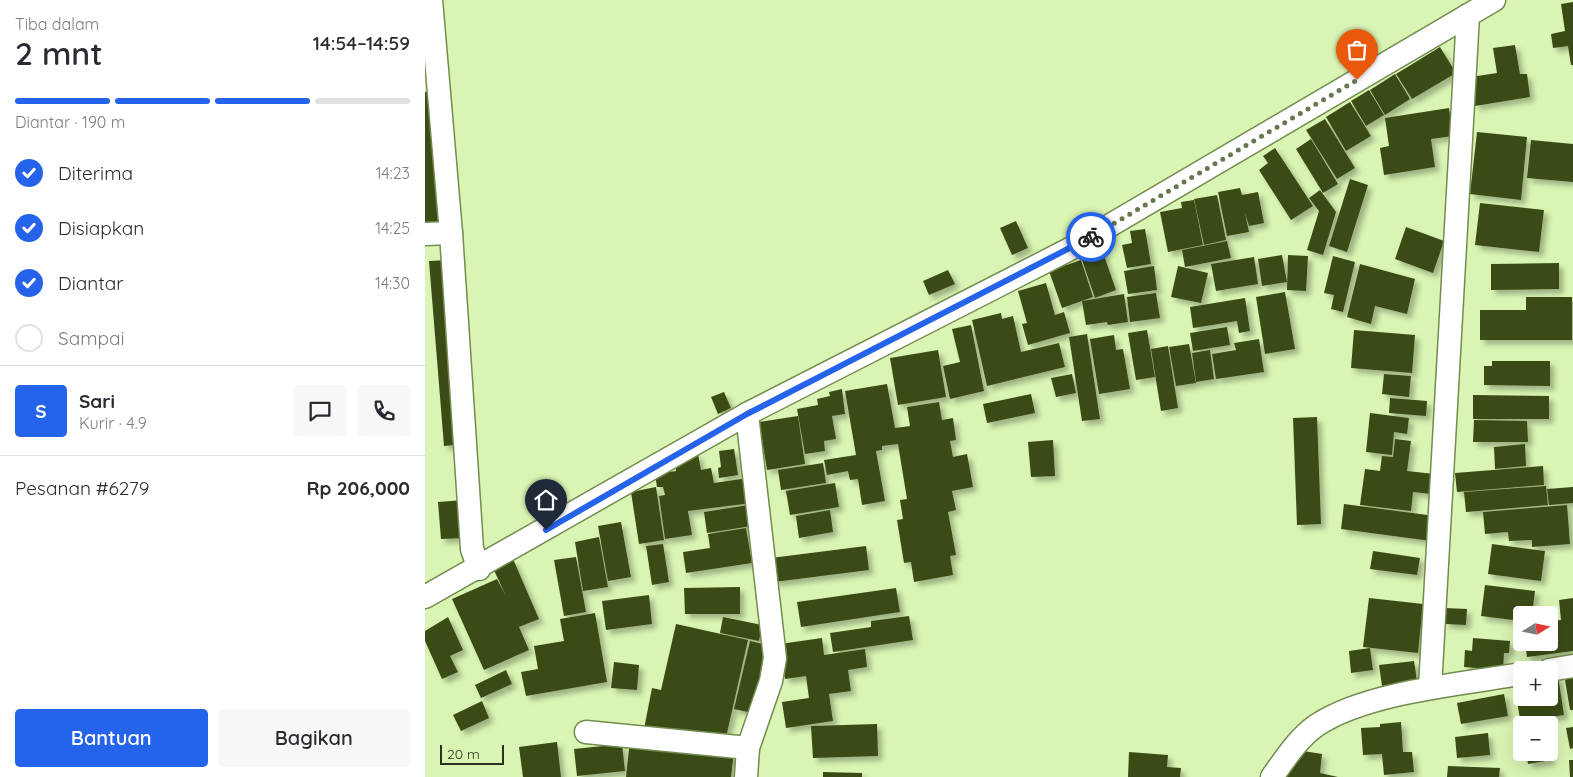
<!DOCTYPE html>
<html lang="id">
<head>
<meta charset="utf-8">
<style>
  :root { --surface:#fff; --page:#f7f7f7; --text:#2b2b33; --muted:#7c7c81; --line:#e1e1e2; --accent:#2563eb }
  body { margin:0; font-family:Quicksand,sans-serif; background:var(--page); color:var(--text); height:100vh; display:flex; flex-direction:column; font-size:19px; white-space:nowrap }
  * { box-sizing:border-box; margin:0 }
  p { font-size:16px; color:var(--muted) }
  .icon { flex:none; width:28px; height:28px; fill:none; stroke:currentColor; stroke-width:2; stroke-linecap:round; stroke-linejoin:round }
  .map { position:relative; flex:1; overflow:hidden }
  .drawer { display:flex; flex-direction:column; background:var(--surface); width:425px }
  .drawer>* { flex:none }
  .needle { width:32px; rotate:80deg }
  .fabs { position:absolute; left:1088px; top:606px; display:grid; gap:10px }
  .fabs a { display:grid; place-items:center; width:45px; height:45px; border-radius:5px; background:var(--surface); box-shadow:0 5px 20px #0002; font-size:25px }
  .scale { position:absolute; left:15px; bottom:12px; width:64px; box-sizing:border-box; padding-left:5px; border:2px solid #29341a; border-top:0; font-size:14px; line-height:18px; white-space:nowrap; color:#29341a; -webkit-text-stroke:4px #d9f4b3; paint-order:stroke }
  .pin { position:absolute; display:grid; place-items:center; width:42px; height:42px; color:#fff; margin:-51px -21px; border-radius:50% 50% 50% 0; rotate:-45deg; box-shadow:0 0 5px #0007 }
  .pin .icon { rotate:45deg }
  .courier { position:absolute; display:grid; place-items:center; width:50px; height:50px; margin:-25px; border:4px solid #2563eb; border-radius:50%; background:#fff; color:#222; box-shadow:0 1px 6px #0007 }
  .summary em { font-style:normal; font-weight:600 }
  .summary div { display:flex; flex-direction:column-reverse }
  .summary { display:flex; align-items:center; justify-content:space-between; height:85px; padding:0 15px }
  h1 { font-size:32px; font-weight:600; line-height:38px }
  .bar { display:grid; grid-template-columns:repeat(4,1fr); gap:8px 5px; align-content:center; height:60px; padding:0 15px }
  .bar i { height:6px; border-radius:4px; background:var(--line) }
  .bar .on { background:var(--accent) }
  .bar p { grid-column:span 4 }
  .line { display:flex; align-items:center; gap:12px; padding:0 15px; border-top:1px solid var(--line) }
  .line div { flex:1 }
  .round { display:grid; place-items:center; flex:none; width:52px; height:52px; border-radius:5px; background:var(--page) }
  ol { padding:0 15px; list-style:none }
  li { display:flex; align-items:center; gap:15px; height:55px }
  li p { margin-inline-start:auto }
  li .icon { padding:5px; border-radius:50%; background:var(--accent); color:#fff; stroke-width:4 }
  li:last-child { color:var(--muted) }
  li i { width:28px; height:28px; border:2px solid var(--line); border-radius:50% }
  .primary-button { display:flex; gap:10px; margin-top:auto; padding:10px 15px }
  .primary-button a { flex:1; height:58px; border-radius:5px; background:var(--accent); color:#fff; font-size:20px; font-weight:600; line-height:58px; text-align:center }
  .primary-button a+a { background:var(--page); color:var(--text) }
  main { display:flex; flex:1; min-height:0 }
  .map>svg:first-child { display:block }
  .building { fill:#3a4c19; filter:url(#shadow) }
  .lines { fill:none; stroke-linecap:round; stroke-linejoin:round }
  .minor-casing { stroke:#748c50; stroke-width:25 }
  .minor { stroke:#fff; stroke-width:22 }
  .done { stroke:#677750; stroke-width:5; stroke-dasharray:0 9 }
  .route { stroke:#2563eb; stroke-width:6 }
</style>
</head>
<body>
<main>
<section class="drawer">
<div class="summary"><div><h1>2 mnt</h1><p>Tiba dalam</p></div><em>14:54–14:59</em></div>
<div class="bar"><i class="on"></i><i class="on"></i><i class="on"></i><i></i><p>Diantar · 190 m</p></div>
<ol>
<li><svg class="icon" aria-label="check" viewBox="0 0 24 24"><path d="M5 12l5 5 9-10"/></svg>Diterima<p>14:23</p></li>
<li><svg class="icon" aria-label="check" viewBox="0 0 24 24"><path d="M5 12l5 5 9-10"/></svg>Disiapkan<p>14:25</p></li>
<li><svg class="icon" aria-label="check" viewBox="0 0 24 24"><path d="M5 12l5 5 9-10"/></svg>Diantar<p>14:30</p></li>
<li><i></i>Sampai</li>
</ol>
<div class="line" style="height:90px"><b class="round" style="background:var(--accent);color:#fff">S</b><div><b>Sari</b><p>Kurir · 4.9</p></div><a class="round"><svg class="icon" aria-label="chat" viewBox="0 0 24 24"><path d="M4 5h16v11H9l-5 4z"/></svg></a><a class="round"><svg class="icon" aria-label="phone" viewBox="0 0 24 24"><path d="M5 4h4l2 5-3 2q2 4 5 5l2-3 5 2v4C11 20 4 13 5 4z"/></svg></a></div>
<div class="line" style="height:65px"><div>Pesanan #6279</div><b>Rp 206,000</b></div>
<div class="primary-button"><a>Bantuan</a><a>Bagikan</a></div>
</section>
<div class="map">
<svg width="1148" height="777" viewBox="0 0 1148 777">
  <defs>
    <filter id="shadow"><feDropShadow dx="4.5" dy="4.5" stdDeviation="2.5" flood-color="#0004"/></filter>
  </defs>
  <rect width="100%" height="100%" fill="#d9f4b3"/>
  <g class="building">
    <polygon points="1148,2 1148,65 1146,65 1143,46 1128,48 1126,34 1140,31 1136,4"/>
    <polygon points="1090,45 1095,74 1102,74 1105,97 1050,106 1046,77 1072,73 1068,48"/>
    <polygon points="1015,47 1031,73 987,99 971,74"/>
    <polygon points="970,74 985,99 960,115 945,90"/>
    <polygon points="944,90 959,115 941,126 926,101"/>
    <polygon points="10,91 20,224 0,226 0,92"/>
    <polygon points="925,102 946,136 921,151 901,117"/>
    <polygon points="1024,108 1028,136 1006,139 1010,167 959,175 955,148 964,146 960,118"/>
    <polygon points="900,119 930,168 912,179 881,130"/>
    <polygon points="1052,132 1102,137 1096,200 1045,194"/>
    <polygon points="886,139 913,184 898,193 871,149"/>
    <polygon points="1106,140 1148,144 1148,182 1102,178"/>
    <polygon points="850,148 888,206 866,220 834,170 843,163 838,156"/>
    <polygon points="925,179 943,185 922,252 904,246"/>
    <polygon points="815,188 817,195 833,192 839,223 824,226 820,213 824,232 802,236 793,192"/>
    <polygon points="895,190 911,212 898,255 882,250 894,211 884,198"/>
    <polygon points="792,195 801,240 779,245 769,199"/>
    <polygon points="769,200 778,245 743,252 735,212 757,208 756,202"/>
    <polygon points="1055,203 1119,210 1114,252 1050,245"/>
    <polygon points="591,221 603,248 587,255 575,228"/>
    <polygon points="981,227 1019,241 1008,273 970,259"/>
    <polygon points="720,229 726,264 702,268 697,245 707,243 705,231"/>
    <polygon points="802,241 806,258 760,267 757,250"/>
    <polygon points="677,250 691,290 670,298 656,257"/>
    <polygon points="857,255 862,282 837,286 833,259"/>
    <polygon points="863,255 883,256 881,291 862,290"/>
    <polygon points="908,256 930,262 918,312 906,309 909,295 899,293"/>
    <polygon points="829,257 833,284 791,291 786,264"/>
    <polygon points="24,260 40,444 19,446 4,261"/>
    <polygon points="656,260 668,297 637,308 624,271"/>
    <polygon points="1134,263 1134,289 1066,290 1066,264"/>
    <polygon points="935,264 990,279 982,314 950,306 946,324 922,317"/>
    <polygon points="729,266 732,290 703,294 699,271"/>
    <polygon points="753,266 783,273 776,303 746,297"/>
    <polygon points="523,270 530,284 504,295 498,281"/>
    <polygon points="621,283 630,315 639,312 645,333 603,345 597,324 602,323 593,291"/>
    <polygon points="860,292 870,349 840,354 831,297"/>
    <polygon points="731,293 735,318 705,322 702,297"/>
    <polygon points="699,294 703,322 683,325 682,322 661,325 657,301"/>
    <polygon points="1101,297 1147,297 1147,340 1055,340 1055,310 1101,310"/>
    <polygon points="820,298 825,331 814,333 812,321 768,328 765,307"/>
    <polygon points="576,313 577,319 588,316 596,352 634,343 640,367 562,386 547,320"/>
    <polygon points="546,325 559,391 525,399 518,366 535,362 527,329"/>
    <polygon points="802,327 805,345 768,351 765,333"/>
    <polygon points="722,330 730,377 711,380 703,333"/>
    <polygon points="929,330 990,335 987,373 926,368"/>
    <polygon points="662,334 675,419 657,421 644,337"/>
    <polygon points="689,335 691,350 698,349 705,389 674,394 665,339"/>
    <polygon points="834,339 839,372 791,379 787,354 811,350 809,343"/>
    <polygon points="764,344 771,383 751,386 744,347"/>
    <polygon points="743,346 753,408 736,411 726,349"/>
    <polygon points="513,350 521,397 473,405 465,358"/>
    <polygon points="785,350 789,379 771,382 767,353"/>
    <polygon points="1067,361 1125,361 1125,386 1059,385 1059,366 1067,366"/>
    <polygon points="647,374 651,393 631,397 626,378"/>
    <polygon points="959,374 986,376 984,397 957,394"/>
    <polygon points="462,384 470,428 485,426 482,407 514,402 517,420 528,418 531,440 525,441 528,457 542,454 548,487 527,491 531,510 523,512 531,555 525,556 528,575 489,582 486,562 479,563 472,520 478,519 475,500 482,499 473,444 457,446 457,450 451,451 460,501 437,505 433,479 425,480 423,471 402,475 399,460 431,455 420,391"/>
    <polygon points="417,389 420,414 407,416 411,439 399,441 400,451 380,454 372,409 393,405 392,399 405,396 404,392"/>
    <polygon points="299,392 306,408 293,414 286,397"/>
    <polygon points="606,394 610,413 562,423 558,404"/>
    <polygon points="1048,395 1124,396 1124,419 1048,419"/>
    <polygon points="965,398 1002,401 1001,416 964,413"/>
    <polygon points="945,413 984,418 982,434 969,432 967,455 941,452"/>
    <polygon points="373,416 380,464 342,470 334,422"/>
    <polygon points="892,417 896,524 872,525 868,418"/>
    <polygon points="1049,420 1102,421 1103,442 1048,442"/>
    <polygon points="970,439 986,441 982,471 1009,474 1007,494 988,492 986,511 935,505 940,469 955,471 957,456 968,457"/>
    <polygon points="628,440 630,476 606,477 603,442"/>
    <polygon points="1100,444 1101,466 1070,469 1069,447"/>
    <polygon points="309,449 313,475 294,478 293,468 296,467 294,451"/>
    <polygon points="273,454 276,470 286,468 289,483 323,478 327,503 263,511 267,535 240,539 234,496 240,495 238,487 232,487 230,474 251,471 250,460"/>
    <polygon points="398,463 401,483 356,490 353,470"/>
    <polygon points="1118,466 1119,485 1032,492 1030,473"/>
    <polygon points="410,483 414,507 365,515 361,491"/>
    <polygon points="1121,486 1123,505 1041,512 1039,492"/>
    <polygon points="231,487 239,540 214,544 206,492"/>
    <polygon points="1148,487 1148,503 1124,505 1122,489"/>
    <polygon points="39,500 41,538 16,539 13,502"/>
    <polygon points="330,504 333,525 282,533 279,512"/>
    <polygon points="919,504 1010,516 1006,541 916,529"/>
    <polygon points="1142,505 1145,544 1107,547 1107,540 1084,541 1083,532 1060,534 1058,512"/>
    <polygon points="405,510 408,532 374,538 371,516"/>
    <polygon points="196,522 206,577 183,581 173,526"/>
    <polygon points="321,528 327,563 261,573 258,552 285,548 283,534"/>
    <polygon points="174,537 183,587 158,591 150,542"/>
    <polygon points="238,544 244,582 227,585 221,546"/>
    <polygon points="1067,544 1120,551 1116,581 1063,574"/>
    <polygon points="441,546 444,570 349,582 346,558"/>
    <polygon points="948,551 995,558 992,575 945,569"/>
    <polygon points="151,557 161,612 139,616 129,560"/>
    <polygon points="88,559 114,619 94,627 104,650 59,670 27,599 72,579 81,596 68,568"/>
    <polygon points="1060,585 1110,591 1107,615 1096,615 1096,621 1056,616"/>
    <polygon points="315,587 315,614 260,614 259,588"/>
    <polygon points="471,588 475,612 376,627 372,602"/>
    <polygon points="224,595 227,624 181,630 177,601"/>
    <polygon points="944,598 998,604 993,653 938,647"/>
    <polygon points="1148,598 1148,651 1102,657 1100,642 1124,642 1124,621 1136,620 1134,600"/>
    <polygon points="1020,608 1042,609 1041,625 1020,624"/>
    <polygon points="170,613 182,682 101,696 96,672 113,669 109,646 139,641 135,619"/>
    <polygon points="484,616 488,640 408,652 405,633 446,627 446,621"/>
    <polygon points="23,617 38,650 25,656 33,672 17,679 0,641 0,631"/>
    <polygon points="298,617 337,625 334,641 295,633"/>
    <polygon points="251,624 323,640 302,733 218,734 227,688 236,690"/>
    <polygon points="397,638 399,655 440,649 442,667 423,670 426,691 404,694 408,721 361,728 357,702 384,698 381,676 360,679 355,644"/>
    <polygon points="1048,638 1085,641 1084,653 1079,653 1078,670 1039,667 1040,650 1047,651"/>
    <polygon points="325,641 348,646 332,714 309,709"/>
    <polygon points="945,648 948,670 926,673 924,651"/>
    <polygon points="989,661 992,681 957,686 954,665"/>
    <polygon points="189,662 214,665 212,690 186,688"/>
    <polygon points="81,670 87,684 56,698 50,685"/>
    <polygon points="1148,672 1148,710 1145,710 1139,674"/>
    <polygon points="1133,676 1139,715 1119,718 1120,725 1096,725 1089,683 1096,682 1096,698 1124,698 1124,677"/>
    <polygon points="1079,694 1083,716 1036,724 1032,703"/>
    <polygon points="57,701 64,718 36,731 28,715"/>
    <polygon points="976,722 978,752 987,752 989,772 959,775 957,754 938,755 936,728 955,727 955,724"/>
    <polygon points="452,724 453,756 388,758 386,726"/>
    <polygon points="1148,727 1148,748 1145,749 1141,728"/>
    <polygon points="1063,733 1065,755 1032,758 1030,737"/>
    <polygon points="205,739 309,752 306,777 201,777"/>
    <polygon points="132,742 136,777 98,777 94,747"/>
    <polygon points="197,744 200,771 152,776 149,749"/>
    <polygon points="872,750 897,754 895,773 913,777 856,777"/>
    <polygon points="704,752 743,755 742,767 756,768 755,777 703,777"/>
    <polygon points="1101,752 1124,752 1126,760 1103,764"/>
    <polygon points="1144,760 1148,760 1148,777 1145,777"/>
    <polygon points="1023,766 1075,768 1074,777 1022,777"/>
    <polygon points="398,772 437,773 437,777 398,777"/>
  </g>
  <g class="lines">
    <g class="minor-casing">
      <g id="minor">
        <polyline points="6,0 26,233 47,549 54,569"/>
        <polyline points="0,234 26,233"/>
        <polyline points="0,597 322,414 643,250 1069,0"/>
        <polyline points="1124,670 1148,666"/>
        <polyline points="1005,688 1043,15"/>
        <polyline points="161,732 323,748"/>
        <polyline points="321,777 323,748 346,681 350,658 322,414"/>
        <path d="M847,777c13,-18 26,-39 45,-52 50,-33 145,-41 204,-51"/>
      </g>
    </g>
    <use href="#minor" class="minor"/>
  </g>
  <g class="lines">
    <polyline class="done" points="666,237 932,80"/>
    <polyline class="route" points="121,530 322,414 666,237"/>
  </g>
</svg>
<div class="fabs">
<a><svg class="needle" viewBox="-14 -14 28 28"><path d="M0-13l5 13h-10z" fill="#e53935"/><path d="M0 13l5-13h-10z" fill="#7c7c81"/></svg></a>
<a>+</a>
<a>−</a>
</div>
<div class="scale">20 m</div>
<div class="pin" style="left:932px;top:80px;background:#ea580c"><svg class="icon" aria-label="bag" viewBox="0 0 24 24"><path d="M5 8h14l-1 12H6zM9 8a3 3 0 0 1 6 0"/></svg></div>
<div class="pin" style="left:121px;top:530px;background:#1f2937"><svg class="icon" aria-label="home" viewBox="0 0 24 24"><path d="M3 11l9-7 9 7M6 9v11h12V9"/></svg></div>
<div class="courier" style="left:666px;top:237px"><svg class="icon" aria-label="bike" viewBox="0 0 24 24"><circle cx="6" cy="16" r="4"/><circle cx="18" cy="16" r="4"/><path d="M6 16l4-8h5l3 8M10 8l3 8H6M13 5h3"/></svg></div>
</div>
</main>
</body>
</html>
